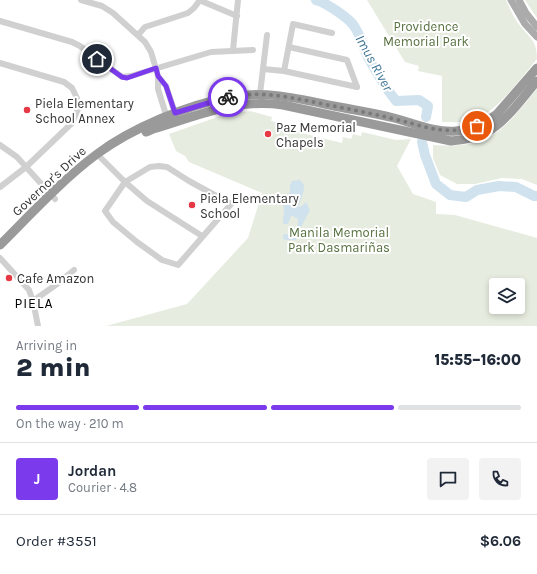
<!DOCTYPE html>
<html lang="en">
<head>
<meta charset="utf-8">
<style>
  :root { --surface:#fff; --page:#f2f2f3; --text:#1f2937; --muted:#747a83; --line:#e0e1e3; --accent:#7c3aed }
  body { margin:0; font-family:Karla,sans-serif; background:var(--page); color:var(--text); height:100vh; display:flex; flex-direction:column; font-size:15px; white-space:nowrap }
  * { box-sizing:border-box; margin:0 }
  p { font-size:13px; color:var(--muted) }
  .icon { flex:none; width:22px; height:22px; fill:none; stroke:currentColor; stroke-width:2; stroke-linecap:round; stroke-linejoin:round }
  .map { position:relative; height:326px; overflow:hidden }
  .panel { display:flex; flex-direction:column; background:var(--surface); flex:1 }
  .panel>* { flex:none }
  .buttons { position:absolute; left:489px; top:278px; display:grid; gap:8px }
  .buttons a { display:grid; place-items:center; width:36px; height:36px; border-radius:4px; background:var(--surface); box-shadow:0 2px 6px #0003; font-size:20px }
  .pin { position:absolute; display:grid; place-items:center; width:34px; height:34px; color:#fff; margin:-17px; border:2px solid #fff; border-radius:50%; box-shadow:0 1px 4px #0007 }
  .courier { position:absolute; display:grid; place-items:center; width:40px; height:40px; margin:-20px; border:3px solid #7c3aed; border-radius:50%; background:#fff; color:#222; box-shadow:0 1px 5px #0007 }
  .headline em { font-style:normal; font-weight:800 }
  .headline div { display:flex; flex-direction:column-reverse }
  .headline { display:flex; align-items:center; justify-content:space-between; height:68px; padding:0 16px }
  h1 { font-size:26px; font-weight:800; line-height:30px }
  .bar { display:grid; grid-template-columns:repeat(4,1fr); gap:6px 4px; align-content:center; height:48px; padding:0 16px }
  .bar i { height:5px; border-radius:3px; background:var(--line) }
  .bar .current { background:var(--accent) }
  .bar p { grid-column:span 4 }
  .line { display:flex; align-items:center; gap:10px; padding:0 16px; border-top:1px solid var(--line) }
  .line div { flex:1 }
  .round { display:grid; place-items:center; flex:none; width:42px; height:42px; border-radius:4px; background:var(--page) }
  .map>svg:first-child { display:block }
  .green { fill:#e6ecdf; fill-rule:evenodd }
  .water { fill:#cfe2ee }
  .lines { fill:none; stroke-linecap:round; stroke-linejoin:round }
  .river { stroke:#cfe2ee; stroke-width:10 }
  .minor { stroke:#d0d0d0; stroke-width:6 }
  .major { stroke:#ababab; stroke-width:7 }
  .highway { stroke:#9a9a9a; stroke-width:9 }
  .done { stroke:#7a7a7a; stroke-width:4; stroke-dasharray:0 7.2 }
  .route { stroke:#7c3aed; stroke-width:5 }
  .poi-dot { fill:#e63946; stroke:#fff; stroke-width:1.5 }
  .labels { text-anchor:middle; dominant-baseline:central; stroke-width:4; stroke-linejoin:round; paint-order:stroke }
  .park-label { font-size:13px; fill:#56703f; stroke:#fff }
  .poi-label { font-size:13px; fill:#333; stroke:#fff; text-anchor:start }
  .street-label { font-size:13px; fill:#333; stroke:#fff }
  .water-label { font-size:14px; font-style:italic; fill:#3f7597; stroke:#fff }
  .neighbourhood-label { font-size:14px; letter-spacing:1px; fill:#000; stroke:#fff }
</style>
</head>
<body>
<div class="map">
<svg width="537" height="326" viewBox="0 0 537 326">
  <rect width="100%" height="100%" fill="#fff"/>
  <g class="green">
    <path d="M367,0h139c4,8 7,16 12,23 11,15 19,16 19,36 -15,18 -42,55 -64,61 -10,3 -20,2 -31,2v-46l-24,-5 1,-5 -14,-4z"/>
    <polygon points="525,0 537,0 537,18"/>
    <path d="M537,89v96l-15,-6 -20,-1 -27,6h-18l-17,-9 -7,-17v-13c14,1 28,1 41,-2 28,-7 45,-33 63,-54z"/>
    <path d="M250,111l22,6 -1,4 11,2 -1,5 61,15 1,-6 8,2 2,-5 8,2 1,-4 34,8 15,-1 -14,27 16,28 23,8v12l19,1 82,23v88h-431l81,-22 61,-66 14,-45 -73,-31 -4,-6 -9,-5 -7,-17 57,-20zM496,285h22v22h-22z"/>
  </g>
  <path class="water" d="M300,180l4,5c0,8 -3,14 -6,22l4,-1 4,-4 4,8 -9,17v5l-5,8h-11l-2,-2v-3l2,-1 7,1 4,-4 2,-9v-3l-5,-3h-2l-3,8h-4l-1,-1 1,-15 -2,-6 8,-10v-6l2,-5z"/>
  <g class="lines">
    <g class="river">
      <path d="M316,0c9,2 33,18 38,26 6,8 9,21 14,31 8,15 17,30 28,44l23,-1 9,6 -2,11"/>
      <polyline points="422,142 425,155 436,184 450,195 466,197 477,190 499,186 516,187 534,196 537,196"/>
    </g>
    <g class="minor">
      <polyline points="81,0 102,6 113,13 145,42 151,52 158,76 158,89 167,118"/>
      <polyline points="199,0 237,16"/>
      <polyline points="0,21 72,42 80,46 122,77 131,76 211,52 253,50"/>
      <polyline points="138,35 145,27 188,13 194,8 200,0"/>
      <polyline points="289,47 347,60 357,87"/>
      <polyline points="233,50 238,0"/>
      <polyline points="0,63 64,82 72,88 77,98 78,109 72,123 26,167 0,187"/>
      <polyline points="263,69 284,71 357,87"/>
      <polyline points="284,71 293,24 332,33"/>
      <polyline points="158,76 166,86 176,116"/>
      <polyline points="260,94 267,35"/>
      <polyline points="0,145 17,157 55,199"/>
      <polyline points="97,154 125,182 147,201 202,236"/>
      <polygon points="159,166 167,167 189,181 231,204 178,265 162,260 137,242 113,222 105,211 125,182 150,167"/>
      <polyline points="0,258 29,290 33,301 38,326"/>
      <polyline points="33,301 57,284 74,270"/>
    </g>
    <g class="major">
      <polyline points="511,0 525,24 537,37"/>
      <polyline points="519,0 526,13 537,27"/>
    </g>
    <g class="highway">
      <path d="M146,132l7,-3c44,-13 83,-31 130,-24l168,36c12,-1 25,-3 36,-9 19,-10 36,-35 50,-51"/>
      <path d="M0,245c31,-31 62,-65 97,-91 35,-26 90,-49 133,-57 35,-7 70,2 104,9 20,4 40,7 60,12 19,5 42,15 62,13 15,-1 29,-7 41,-17l40,-46"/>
    </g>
  </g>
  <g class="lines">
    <path class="done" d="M228,97c34,-7 66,1 100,8 21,4 42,8 62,13 32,7 55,19 87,8"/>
    <polyline class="route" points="97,59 122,77 127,78 156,68 158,76 166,86 175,113 228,97"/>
  </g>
  <g class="poi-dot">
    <circle cx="27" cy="110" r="4"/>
    <circle cx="268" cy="134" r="4"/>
    <circle cx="192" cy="205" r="4"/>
    <circle cx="9" cy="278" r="4"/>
  </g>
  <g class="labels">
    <g class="park-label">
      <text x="426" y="26">Providence<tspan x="426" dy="15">Memorial Park</tspan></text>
      <text x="339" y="232">Manila Memorial<tspan x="339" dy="15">Park Dasmariñas</tspan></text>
    </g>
    <g class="poi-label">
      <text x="35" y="103">Piela Elementary<tspan x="35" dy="15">School Annex</tspan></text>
      <text x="276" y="127">Paz Memorial<tspan x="276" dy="15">Chapels</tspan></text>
      <text x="200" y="198">Piela Elementary<tspan x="200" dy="15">School</tspan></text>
      <text x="17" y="278">Cafe Amazon</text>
    </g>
    <g class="street-label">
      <text transform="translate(49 181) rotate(-43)">Governor's Drive</text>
    </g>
    <g class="water-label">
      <text transform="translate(374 63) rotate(61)">Imus River</text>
    </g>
    <g class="neighbourhood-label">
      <text x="34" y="303">PIELA</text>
    </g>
  </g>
</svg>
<div class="buttons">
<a><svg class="icon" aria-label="layers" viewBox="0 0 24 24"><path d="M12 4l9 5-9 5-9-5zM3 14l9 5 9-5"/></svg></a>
</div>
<div class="pin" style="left:477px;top:126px;background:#ea580c"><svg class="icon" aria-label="bag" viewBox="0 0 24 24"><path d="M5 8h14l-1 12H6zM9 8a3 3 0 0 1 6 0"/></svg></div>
<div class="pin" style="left:97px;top:59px;background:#1f2937"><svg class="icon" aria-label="home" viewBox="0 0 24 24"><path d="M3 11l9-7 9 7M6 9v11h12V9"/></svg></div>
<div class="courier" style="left:228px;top:97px"><svg class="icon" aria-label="bike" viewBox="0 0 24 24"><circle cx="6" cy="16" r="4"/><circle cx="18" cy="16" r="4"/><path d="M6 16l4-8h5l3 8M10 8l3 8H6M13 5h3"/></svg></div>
</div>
<section class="panel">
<div class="headline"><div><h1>2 min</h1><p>Arriving in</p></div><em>15:55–16:00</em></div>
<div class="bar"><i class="current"></i><i class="current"></i><i class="current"></i><i></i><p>On the way · 210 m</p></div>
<div class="line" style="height:72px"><b class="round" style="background:var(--accent);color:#fff">J</b><div><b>Jordan</b><p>Courier · 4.8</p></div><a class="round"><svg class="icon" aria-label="chat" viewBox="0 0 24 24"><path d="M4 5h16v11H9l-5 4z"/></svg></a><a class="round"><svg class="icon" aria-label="phone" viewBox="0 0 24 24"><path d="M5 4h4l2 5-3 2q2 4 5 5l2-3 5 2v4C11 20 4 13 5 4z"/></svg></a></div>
<div class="line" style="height:52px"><div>Order #3551</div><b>$6.06</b></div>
</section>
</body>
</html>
